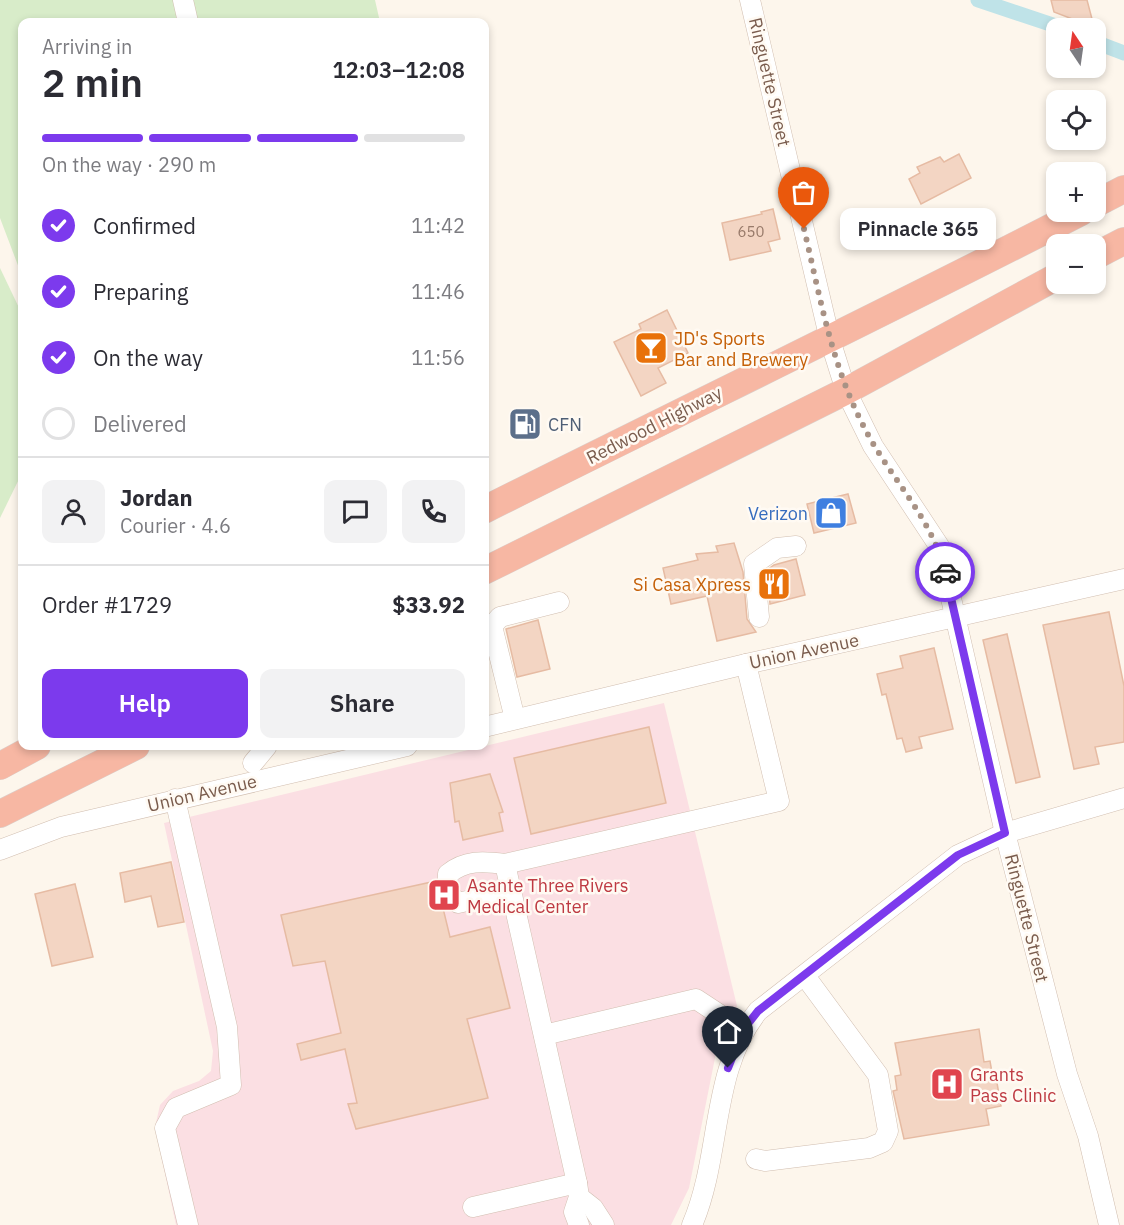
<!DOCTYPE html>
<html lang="en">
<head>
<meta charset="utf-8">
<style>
  :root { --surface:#fff; --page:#f2f2f3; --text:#2b2b33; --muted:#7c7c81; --line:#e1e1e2; --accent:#7c3aed }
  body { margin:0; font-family:"IBM Plex Sans",sans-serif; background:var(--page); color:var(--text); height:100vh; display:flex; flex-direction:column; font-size:22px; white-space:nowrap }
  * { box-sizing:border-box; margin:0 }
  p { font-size:20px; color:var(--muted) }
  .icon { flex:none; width:33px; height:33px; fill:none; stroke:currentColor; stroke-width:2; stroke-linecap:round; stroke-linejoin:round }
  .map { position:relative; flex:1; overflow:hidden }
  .sheet { position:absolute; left:18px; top:18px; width:471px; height:732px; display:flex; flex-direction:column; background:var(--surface); border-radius:12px; box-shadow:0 3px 9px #0003 }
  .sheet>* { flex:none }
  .needle { width:39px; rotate:347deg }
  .buttons { position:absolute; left:1046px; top:18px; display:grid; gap:12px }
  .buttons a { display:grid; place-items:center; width:60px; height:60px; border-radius:12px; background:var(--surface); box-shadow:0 3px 9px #0003; font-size:30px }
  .pin { position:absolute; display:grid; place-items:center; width:51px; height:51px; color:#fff; margin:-62px -26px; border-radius:50% 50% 50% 0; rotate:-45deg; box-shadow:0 0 6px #0007 }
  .pin .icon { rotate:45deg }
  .courier { position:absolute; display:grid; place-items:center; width:60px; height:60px; margin:-30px; border:4px solid #7c3aed; border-radius:50%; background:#fff; color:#222; box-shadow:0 2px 8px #0007 }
  .bubble { position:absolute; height:42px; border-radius:12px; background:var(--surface); box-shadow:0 3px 9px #0003; font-size:20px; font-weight:600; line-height:42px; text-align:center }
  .summary em { font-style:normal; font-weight:600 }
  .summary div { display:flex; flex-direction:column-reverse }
  .summary { display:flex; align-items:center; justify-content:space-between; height:102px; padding:0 24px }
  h1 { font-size:39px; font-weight:600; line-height:45px }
  .bar { display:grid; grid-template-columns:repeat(4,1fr); gap:9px 6px; align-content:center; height:72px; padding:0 24px }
  .bar i { height:8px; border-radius:4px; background:var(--line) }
  .bar .current { background:var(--accent) }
  .bar p { grid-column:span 4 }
  .line { display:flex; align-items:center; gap:15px; padding:0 24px; border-top:2px solid var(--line) }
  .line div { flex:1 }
  .round { display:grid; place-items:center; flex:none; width:63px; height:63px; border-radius:12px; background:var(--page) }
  ol { padding:0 24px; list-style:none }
  li { display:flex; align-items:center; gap:18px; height:66px }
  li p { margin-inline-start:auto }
  li .icon { padding:6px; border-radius:50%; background:var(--accent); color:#fff; stroke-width:4 }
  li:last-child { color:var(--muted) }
  li i { width:33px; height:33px; border:3px solid var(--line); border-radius:50% }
  .cta { display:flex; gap:12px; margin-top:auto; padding:12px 24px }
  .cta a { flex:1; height:69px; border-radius:12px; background:var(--accent); color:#fff; font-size:24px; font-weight:600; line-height:69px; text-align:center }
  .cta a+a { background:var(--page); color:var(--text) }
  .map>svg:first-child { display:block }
  .medical { fill:#fbdfe3 }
  .green { fill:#d8ecc9 }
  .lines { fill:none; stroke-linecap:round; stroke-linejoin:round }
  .canal { stroke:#bfe3e8; stroke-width:15 }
  .building { fill:#f3d5c3; stroke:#e6bba3; stroke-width:1.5 }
  .minor-casing { stroke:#d1beb0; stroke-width:21 }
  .highway-casing { stroke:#dad1cd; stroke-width:28 }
  .minor { stroke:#fff; stroke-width:20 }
  .highway { stroke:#f7b7a3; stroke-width:27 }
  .done { stroke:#a89285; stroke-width:6; stroke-dasharray:0 10.8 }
  .route { stroke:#7c3aed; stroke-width:8 }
  .labels { text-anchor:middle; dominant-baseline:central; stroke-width:5; stroke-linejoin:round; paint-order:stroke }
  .number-label { font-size:15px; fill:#987a6a }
  .street-label { font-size:18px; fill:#7a5c4d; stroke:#fffaf3 }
  .food-label { font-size:18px; fill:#c56008; stroke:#fffaf3; text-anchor:start }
  .service-label { font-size:18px; fill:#4e5e75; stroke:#fffaf3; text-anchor:start }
  .shop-label { font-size:18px; fill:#366cbe; stroke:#fffaf3; text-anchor:end }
  .health-label { font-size:18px; fill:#be3a42; stroke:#fffaf3; text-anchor:start }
</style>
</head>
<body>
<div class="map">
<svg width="1124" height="1225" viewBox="0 0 1124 1225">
  <rect width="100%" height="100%" fill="#fdf6ec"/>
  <polygon class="medical" points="664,703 737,1006 718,1043 689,1188 671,1225 176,1225 155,1127 160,1105 173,1091 199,1081 211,1071 213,1051 164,823"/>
  <g class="green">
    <polygon points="0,0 375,0 380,22 22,22 22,276 0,218"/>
    <polygon points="0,268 22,314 22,473 0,518"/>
  </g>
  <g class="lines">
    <g class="canal">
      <polyline points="978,0 1062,28"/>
      <polyline points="1095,42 1124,53"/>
    </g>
  </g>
  <g class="building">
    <polygon points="1051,0 1087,0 1092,19 1080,22 1054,12"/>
    <polygon points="959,154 971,178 921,204 909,179 920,173 917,167 940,157 944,162"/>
    <polygon points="773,209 780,239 768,242 771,251 730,260 722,223 762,214 761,212"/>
    <polygon points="667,310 688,353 658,368 666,383 641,396 614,342 641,329 639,324"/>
    <polygon points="848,494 856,523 814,533 807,504"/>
    <polygon points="734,543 743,572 747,619 756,632 717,641 707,596 671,604 663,568 698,560 696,554 718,552 716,546"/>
    <polygon points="796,559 805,595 770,604 767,570 774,565"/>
    <polygon points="1109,612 1124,686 1124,742 1095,747 1099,764 1074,769 1043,625"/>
    <polygon points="538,620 550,669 517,677 506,629"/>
    <polygon points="1007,634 1040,777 1016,783 983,640"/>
    <polygon points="934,648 953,729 919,737 922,748 906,752 902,738 897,739 886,694 882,695 877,674 903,668 900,656"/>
    <polygon points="649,727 666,803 531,834 514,758"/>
    <polygon points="490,774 503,812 499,813 503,831 463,840 459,821 455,822 450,783"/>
    <polygon points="171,862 184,922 158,927 151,896 125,902 120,873"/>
    <polygon points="436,881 436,896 442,904 450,937 490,927 510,1008 467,1019 488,1098 356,1129 348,1104 357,1103 345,1049 301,1060 297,1044 341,1033 325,961 293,966 281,915"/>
    <polygon points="75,884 93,957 52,966 35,894"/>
    <polygon points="979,1029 984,1062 990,1061 993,1078 996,1077 1001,1106 986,1109 989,1125 904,1139 893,1091 897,1090 895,1076 901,1075 895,1043"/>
  </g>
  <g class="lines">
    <g class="minor-casing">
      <g id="minor">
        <polyline points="183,0 188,22"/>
        <polyline points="750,0 830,340 846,391 873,446 939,546 1005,833 1067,1074 1088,1136 1109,1225"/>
        <polyline points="759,617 754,564 777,548 796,546"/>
        <polyline points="515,719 492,626 500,617 559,602"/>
        <polyline points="484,727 746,664 1124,579"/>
        <polyline points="253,763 267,746"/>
        <polyline points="175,799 227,1027 231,1085 176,1108 165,1128 188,1225"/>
        <polyline points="0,850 61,827 407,746"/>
        <path d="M505,864c-22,-3 -40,-4 -57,10l-1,18 11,11 53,-12"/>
        <polyline points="544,1035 696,999 743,1030"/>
        <polyline points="756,1159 765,1161 869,1148 883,1142 888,1131 878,1075 805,976"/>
        <polyline points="579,1197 593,1208 604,1225"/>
        <polyline points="473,1207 577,1183"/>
        <polyline points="579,1225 574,1212 579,1197 577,1183 505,864 779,801 746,664"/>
        <path d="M692,1225c30,-69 18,-154 66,-214l200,-156 47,-22 119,-35"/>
      </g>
    </g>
    <g class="highway-casing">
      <g id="highway">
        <polyline points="1095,204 1124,189"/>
        <polyline points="1095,256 1124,241"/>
        <path d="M484,510c199,-100 399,-196 597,-298"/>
        <polyline points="484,571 846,391 1056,277"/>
        <polyline points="0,766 37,746"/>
        <polyline points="0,814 136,746"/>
      </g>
    </g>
    <use href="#minor" class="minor"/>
    <use href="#highway" class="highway"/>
  </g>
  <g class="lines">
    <path class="done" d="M804,229c16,67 27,134 59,196 25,51 69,92 82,147"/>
    <polyline class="route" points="728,1068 743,1030 758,1011 958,855 1005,833 945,572"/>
  </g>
  <defs>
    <g id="bar-square" transform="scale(1.725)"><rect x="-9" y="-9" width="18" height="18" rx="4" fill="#e8710a" stroke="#fffaf3"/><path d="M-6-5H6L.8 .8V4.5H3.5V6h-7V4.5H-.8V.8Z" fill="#fff"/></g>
    <g id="fuel-square" transform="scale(1.725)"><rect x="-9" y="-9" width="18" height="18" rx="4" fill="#5c6f8a" stroke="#fffaf3"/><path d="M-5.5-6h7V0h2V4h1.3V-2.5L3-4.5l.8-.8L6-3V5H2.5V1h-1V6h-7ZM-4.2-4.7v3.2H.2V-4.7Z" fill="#fff"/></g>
    <g id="shop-square" transform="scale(1.725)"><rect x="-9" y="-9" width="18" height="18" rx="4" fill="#3f7fe0" stroke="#fffaf3"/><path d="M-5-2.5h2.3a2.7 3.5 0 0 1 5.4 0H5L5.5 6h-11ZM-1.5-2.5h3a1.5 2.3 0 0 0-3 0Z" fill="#fff"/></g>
    <g id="restaurant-square" transform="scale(1.725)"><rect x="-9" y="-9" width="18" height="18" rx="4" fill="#e8710a" stroke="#fffaf3"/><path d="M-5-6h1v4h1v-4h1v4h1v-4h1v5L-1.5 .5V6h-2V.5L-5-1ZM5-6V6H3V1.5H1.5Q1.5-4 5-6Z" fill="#fff"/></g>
    <g id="hospital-square" transform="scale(1.725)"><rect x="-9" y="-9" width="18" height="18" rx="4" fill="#e0444e" stroke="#fffaf3"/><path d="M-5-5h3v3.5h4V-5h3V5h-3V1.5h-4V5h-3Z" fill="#fff"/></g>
  </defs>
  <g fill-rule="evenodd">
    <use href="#bar-square" x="651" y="348"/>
    <use href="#fuel-square" x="525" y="424"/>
    <use href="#shop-square" x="831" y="513"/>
    <use href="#restaurant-square" x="774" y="584"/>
    <use href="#hospital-square" x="444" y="895"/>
    <use href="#hospital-square" x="947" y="1084"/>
  </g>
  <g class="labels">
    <g class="number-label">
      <text x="751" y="231">650</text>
    </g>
    <g class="street-label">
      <text transform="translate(770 82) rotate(77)">Ringuette Street</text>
      <text transform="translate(654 425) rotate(-27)">Redwood Highway</text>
      <text transform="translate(804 651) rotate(-12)">Union Avenue</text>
      <text transform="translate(202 793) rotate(-13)">Union Avenue</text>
      <text transform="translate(1027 918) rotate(76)">Ringuette Street</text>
    </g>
    <g class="food-label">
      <text x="674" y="338">JD's Sports<tspan x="674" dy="21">Bar and Brewery</tspan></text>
      <text x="751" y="584" text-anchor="end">Si Casa Xpress</text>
    </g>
    <g class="service-label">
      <text x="548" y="424">CFN</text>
    </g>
    <g class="shop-label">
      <text x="808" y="513">Verizon</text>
    </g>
    <g class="health-label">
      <text x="467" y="885">Asante Three Rivers<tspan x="467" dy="21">Medical Center</tspan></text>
      <text x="970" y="1074">Grants<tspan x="970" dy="21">Pass Clinic</tspan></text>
    </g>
  </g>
</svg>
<div class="buttons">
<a><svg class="needle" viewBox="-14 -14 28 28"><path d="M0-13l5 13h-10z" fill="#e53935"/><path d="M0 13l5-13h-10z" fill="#7c7c81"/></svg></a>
<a><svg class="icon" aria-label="locate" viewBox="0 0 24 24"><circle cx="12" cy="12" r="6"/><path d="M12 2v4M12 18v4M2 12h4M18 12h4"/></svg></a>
<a>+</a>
<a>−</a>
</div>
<div class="pin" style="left:804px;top:229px;background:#ea580c"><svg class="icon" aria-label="bag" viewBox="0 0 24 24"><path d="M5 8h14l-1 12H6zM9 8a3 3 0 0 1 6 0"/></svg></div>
<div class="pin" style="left:728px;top:1068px;background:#1f2937"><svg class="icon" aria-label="home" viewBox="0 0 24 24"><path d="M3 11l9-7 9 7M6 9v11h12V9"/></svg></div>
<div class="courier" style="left:945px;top:572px"><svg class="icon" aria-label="car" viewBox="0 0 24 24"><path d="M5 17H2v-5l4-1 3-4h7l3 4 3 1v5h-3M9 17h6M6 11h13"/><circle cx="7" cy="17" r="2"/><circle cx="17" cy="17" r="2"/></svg></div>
<div class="bubble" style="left:840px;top:208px;width:156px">Pinnacle 365</div>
<section class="sheet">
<div class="summary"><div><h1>2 min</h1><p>Arriving in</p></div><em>12:03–12:08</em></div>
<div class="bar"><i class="current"></i><i class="current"></i><i class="current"></i><i></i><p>On the way · 290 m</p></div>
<ol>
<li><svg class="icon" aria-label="check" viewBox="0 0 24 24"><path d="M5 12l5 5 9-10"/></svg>Confirmed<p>11:42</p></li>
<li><svg class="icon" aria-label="check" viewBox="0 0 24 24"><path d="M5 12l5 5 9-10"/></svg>Preparing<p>11:46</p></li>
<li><svg class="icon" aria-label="check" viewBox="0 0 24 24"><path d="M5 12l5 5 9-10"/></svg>On the way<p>11:56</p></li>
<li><i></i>Delivered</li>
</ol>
<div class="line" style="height:108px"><a class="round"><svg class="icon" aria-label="person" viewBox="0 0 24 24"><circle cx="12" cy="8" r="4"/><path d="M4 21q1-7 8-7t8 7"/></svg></a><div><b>Jordan</b><p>Courier · 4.6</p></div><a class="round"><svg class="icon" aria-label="chat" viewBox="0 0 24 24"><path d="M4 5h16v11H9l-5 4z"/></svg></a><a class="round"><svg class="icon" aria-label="phone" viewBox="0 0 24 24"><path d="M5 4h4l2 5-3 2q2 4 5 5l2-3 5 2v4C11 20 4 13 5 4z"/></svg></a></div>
<div class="line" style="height:78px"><div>Order #1729</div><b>$33.92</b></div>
<div class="cta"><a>Help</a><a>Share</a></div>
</section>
</div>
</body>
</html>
